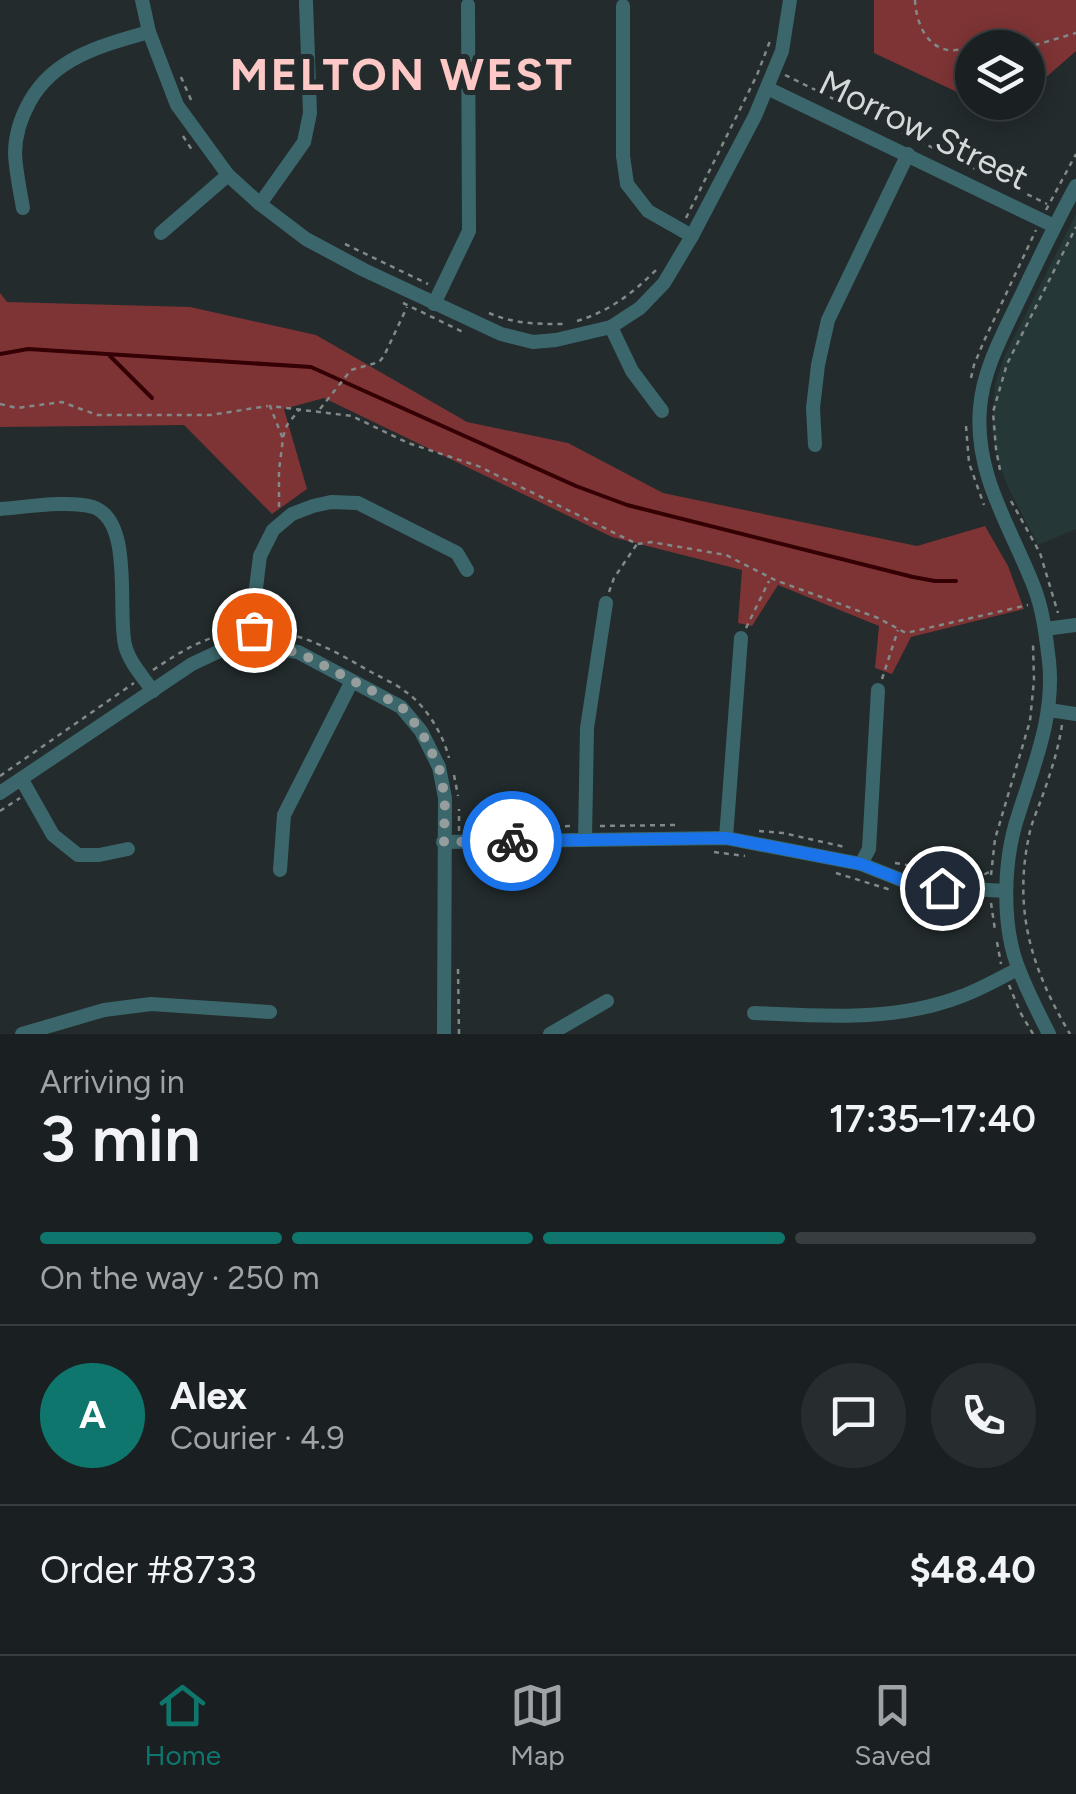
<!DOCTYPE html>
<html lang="en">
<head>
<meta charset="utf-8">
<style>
  :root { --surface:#1a2021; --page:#272d2e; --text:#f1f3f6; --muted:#9fa3a5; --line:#383e3f; --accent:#0f766e }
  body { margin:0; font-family:Figtree,sans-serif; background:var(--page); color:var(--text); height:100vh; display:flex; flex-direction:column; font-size:38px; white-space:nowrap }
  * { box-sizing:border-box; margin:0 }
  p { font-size:32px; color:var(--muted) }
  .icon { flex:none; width:55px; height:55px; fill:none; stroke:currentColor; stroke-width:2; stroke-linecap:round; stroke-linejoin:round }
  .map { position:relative; height:1034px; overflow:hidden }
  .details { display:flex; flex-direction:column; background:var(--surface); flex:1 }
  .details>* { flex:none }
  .tools { position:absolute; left:955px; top:30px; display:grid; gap:20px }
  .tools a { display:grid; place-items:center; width:90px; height:90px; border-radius:50%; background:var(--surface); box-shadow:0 5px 25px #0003,0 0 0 2px var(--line); font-size:50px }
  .pin { position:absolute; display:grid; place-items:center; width:85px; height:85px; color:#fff; margin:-42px; border:5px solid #fff; border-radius:50%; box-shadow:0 2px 10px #0007 }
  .courier { position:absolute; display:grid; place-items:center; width:100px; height:100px; margin:-50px; border:8px solid #1a73e8; border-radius:50%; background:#fff; color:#222; box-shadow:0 2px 12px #0007 }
  .headline em { font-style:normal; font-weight:600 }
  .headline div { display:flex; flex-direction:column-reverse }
  .headline { display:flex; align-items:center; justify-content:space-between; height:170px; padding:0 40px }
  h1 { font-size:65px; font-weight:600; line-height:75px }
  .bar { display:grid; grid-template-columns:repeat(4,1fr); gap:15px 10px; align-content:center; height:120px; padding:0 40px }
  .bar i { height:12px; border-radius:8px; background:var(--line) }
  .bar .on { background:var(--accent) }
  .bar p { grid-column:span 4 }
  .line { display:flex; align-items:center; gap:25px; padding:0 40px; border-top:2px solid var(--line) }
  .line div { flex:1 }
  .round { display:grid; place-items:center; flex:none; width:105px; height:105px; border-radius:52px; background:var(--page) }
  .tabs { display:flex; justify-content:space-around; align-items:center; height:140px; border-top:2px solid var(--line); background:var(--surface); font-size:28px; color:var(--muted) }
  .tabs a { display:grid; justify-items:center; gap:5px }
  .tabs .on { color:var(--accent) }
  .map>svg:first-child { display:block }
  .built { fill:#263738 }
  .park { fill:#7e3435 }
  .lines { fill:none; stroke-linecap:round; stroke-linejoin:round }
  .stream { stroke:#350004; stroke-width:4 }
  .path { stroke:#828989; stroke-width:2.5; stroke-dasharray:5 5; stroke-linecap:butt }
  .street { stroke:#3b676c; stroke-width:14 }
  .done { stroke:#969d9d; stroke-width:10; stroke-dasharray:0 18 }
  .route { stroke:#1a73e8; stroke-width:12 }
  .labels { text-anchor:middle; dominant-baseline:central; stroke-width:10; stroke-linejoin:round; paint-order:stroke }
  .street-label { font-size:35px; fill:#d4dada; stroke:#232b2c }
  .district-label { font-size:45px; font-weight:bold; letter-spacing:2.5px; fill:#fdc8c6; stroke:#232b2c }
</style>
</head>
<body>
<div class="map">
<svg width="1076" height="1034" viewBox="0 0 1076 1034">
  <rect width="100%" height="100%" fill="#232b2c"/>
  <polygon class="built" points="1076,214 1076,529 1038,545 1008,487 997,459 992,429 995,384 1005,355"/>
  <g class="park">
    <polygon points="874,0 1076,0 1076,51 1028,93 1028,48 972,48 972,99 874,53"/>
    <polygon points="0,293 7,302 190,307 316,335 467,422 568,443 663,493 917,546 985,526 1008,566 1024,609 911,637 892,674 875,668 879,626 778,585 752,626 738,623 742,570 612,537 324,398 284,409 307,489 272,514 184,425 0,427"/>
  </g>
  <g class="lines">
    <g class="stream">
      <polyline points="0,354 28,349 311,367 576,486 627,505 913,577 935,581 956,581"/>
      <polyline points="110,356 152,398"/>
    </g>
    <g class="path">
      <path d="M915,0c1,21 10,46 33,50 8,1 17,-2 24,-1"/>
      <polyline points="1025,48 1076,33"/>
      <polyline points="785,75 1047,204"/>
      <polyline points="181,77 192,102"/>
      <polyline points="183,136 192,150"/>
      <polyline points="1046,210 1076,154"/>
      <polyline points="686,218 757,75 770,41"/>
      <polyline points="345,244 428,284"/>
      <polyline points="403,303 463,332"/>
      <path d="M489,313c25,11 48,11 75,11"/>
      <path d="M577,321c33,-10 56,-28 80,-52"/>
      <polyline points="971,378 974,365 984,341 1036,230"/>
      <polyline points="0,404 17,408 62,402 97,415 210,415 268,406"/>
      <polyline points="320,409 351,370 379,362 384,356 407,307"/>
      <polyline points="966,426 969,463 984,505"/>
      <polyline points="283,437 287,425 299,410"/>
      <polyline points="1000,470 996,449 993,412 1007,364 1076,227"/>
      <polyline points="1011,501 1040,553 1058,613"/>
      <polyline points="279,507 279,470 283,439 270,406 352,416 408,443 478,466 637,544 651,542 726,555 775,580 878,618 906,633 1028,605"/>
      <polyline points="609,592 614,578 637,544"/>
      <polyline points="746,628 769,581"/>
      <path d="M268,631c38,3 70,22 103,41 11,6 25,12 35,20 20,14 37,42 43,66"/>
      <path d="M153,670c28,-19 53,-34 87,-39"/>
      <polyline points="882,679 898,630"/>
      <path d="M1062,725c-4,26 -12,50 -21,75 -4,11 -10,24 -12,36 -16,75 3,134 41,198"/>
      <polyline points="454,775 458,796"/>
      <polyline points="0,776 134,683"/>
      <polyline points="0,811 20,798"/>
      <polyline points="600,826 677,825"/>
      <polyline points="485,828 572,826"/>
      <polyline points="459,831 459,809"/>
      <polyline points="759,831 783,833 845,847"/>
      <polyline points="714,852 745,856"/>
      <polyline points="895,863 937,870 985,874 991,871"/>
      <polyline points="836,873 891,890"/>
      <polyline points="991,875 995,839 1030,721 1034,680 1033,644"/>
      <polyline points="991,903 995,930"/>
      <polyline points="997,942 1001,964"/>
      <polyline points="458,969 459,1034"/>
      <polyline points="1009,985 1020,1012 1033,1034"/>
    </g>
    <g class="street">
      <polyline points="142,0 149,32 177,105 228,175 260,204 306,239 364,270 501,334 533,342 556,340 611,327 640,308 664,283 692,236 755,116 782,51 790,0"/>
      <polyline points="623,6 623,156 627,184 648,211 692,236"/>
      <polyline points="767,88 1054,226"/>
      <polyline points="260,204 304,142 310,113 306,2"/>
      <path d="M23,208c-3,-17 -7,-36 -8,-54 0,-19 6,-37 15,-53 25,-44 73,-56 119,-69"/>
      <polyline points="161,233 228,175"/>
      <polyline points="434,304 469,231 468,5"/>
      <polyline points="611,327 632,371 662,411"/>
      <polyline points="815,445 813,408 818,365 828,320 908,154"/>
      <path d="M0,509c27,-2 68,-9 93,-2 41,14 24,103 32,138 4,17 18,32 28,46"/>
      <polyline points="1045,629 1076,625"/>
      <polyline points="254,646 255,596 260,556 273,530 292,514 313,506 331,502 358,503 457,553 467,570"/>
      <polyline points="1049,710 1076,714"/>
      <polyline points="22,780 53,835 78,855 99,855 128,849"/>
      <polyline points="0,793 192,664 224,649 254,646 298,652 401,707 421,731 439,767 445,798 444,1034"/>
      <polyline points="726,838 741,638"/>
      <polyline points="585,840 587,728 606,603"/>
      <polyline points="443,842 726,838 861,864 904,881 942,887 1005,891"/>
      <polyline points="861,864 869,849 878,690"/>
      <polyline points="280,870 284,815 352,681"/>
      <path d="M754,1013c69,3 142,9 208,-17 19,-7 38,-18 56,-27"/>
      <polyline points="22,1034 104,1010 151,1004 270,1012"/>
      <polyline points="550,1034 607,1001"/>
      <path d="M1049,1034c-10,-20 -21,-41 -29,-62 -19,-44 -17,-111 -2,-156 16,-51 37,-101 31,-155 -3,-25 -6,-51 -15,-74 -23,-60 -60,-112 -54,-179 3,-38 22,-72 38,-106 19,-39 37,-78 58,-116"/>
    </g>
  </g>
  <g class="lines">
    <polyline class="done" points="254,630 254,646 298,652 401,706 421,731 439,767 445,798 444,842 512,841"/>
    <polyline class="route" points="512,841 726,838 861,864 904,881 942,888"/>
  </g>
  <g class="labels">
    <g class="street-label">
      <text transform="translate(924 130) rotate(26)">Morrow Street</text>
    </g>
    <g class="district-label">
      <text x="402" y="74">MELTON WEST</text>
    </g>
  </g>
</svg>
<div class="tools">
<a><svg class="icon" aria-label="layers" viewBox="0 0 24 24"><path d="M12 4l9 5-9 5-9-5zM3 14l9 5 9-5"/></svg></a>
</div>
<div class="pin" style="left:254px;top:630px;background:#ea580c"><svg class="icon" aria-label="bag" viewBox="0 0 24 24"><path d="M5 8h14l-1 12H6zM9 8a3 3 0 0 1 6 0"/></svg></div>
<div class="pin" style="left:942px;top:888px;background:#1f2937"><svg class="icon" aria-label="home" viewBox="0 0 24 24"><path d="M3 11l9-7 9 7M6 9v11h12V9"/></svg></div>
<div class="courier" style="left:512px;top:841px"><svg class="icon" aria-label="bike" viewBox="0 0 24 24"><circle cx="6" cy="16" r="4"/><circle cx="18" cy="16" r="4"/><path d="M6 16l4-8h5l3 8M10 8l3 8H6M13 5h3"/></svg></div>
</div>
<section class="details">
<div class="headline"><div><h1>3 min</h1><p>Arriving in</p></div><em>17:35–17:40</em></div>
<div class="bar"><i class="on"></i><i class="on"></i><i class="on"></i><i></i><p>On the way · 250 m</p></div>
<div class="line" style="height:180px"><b class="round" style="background:var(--accent);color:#fff">A</b><div><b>Alex</b><p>Courier · 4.9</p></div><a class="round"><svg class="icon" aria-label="chat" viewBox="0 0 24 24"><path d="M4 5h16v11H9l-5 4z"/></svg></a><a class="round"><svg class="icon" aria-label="phone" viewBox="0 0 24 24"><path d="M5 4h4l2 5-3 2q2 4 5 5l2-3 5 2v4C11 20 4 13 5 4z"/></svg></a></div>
<div class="line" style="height:130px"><div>Order #8733</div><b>$48.40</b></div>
</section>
<nav class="tabs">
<a class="on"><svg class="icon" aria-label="home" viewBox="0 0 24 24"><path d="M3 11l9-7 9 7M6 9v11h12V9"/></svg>Home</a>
<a><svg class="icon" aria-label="map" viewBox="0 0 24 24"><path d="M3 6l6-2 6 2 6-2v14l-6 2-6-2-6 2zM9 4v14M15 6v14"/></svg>Map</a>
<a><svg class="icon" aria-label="saved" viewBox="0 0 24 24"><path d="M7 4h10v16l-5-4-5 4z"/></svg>Saved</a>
</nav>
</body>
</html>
